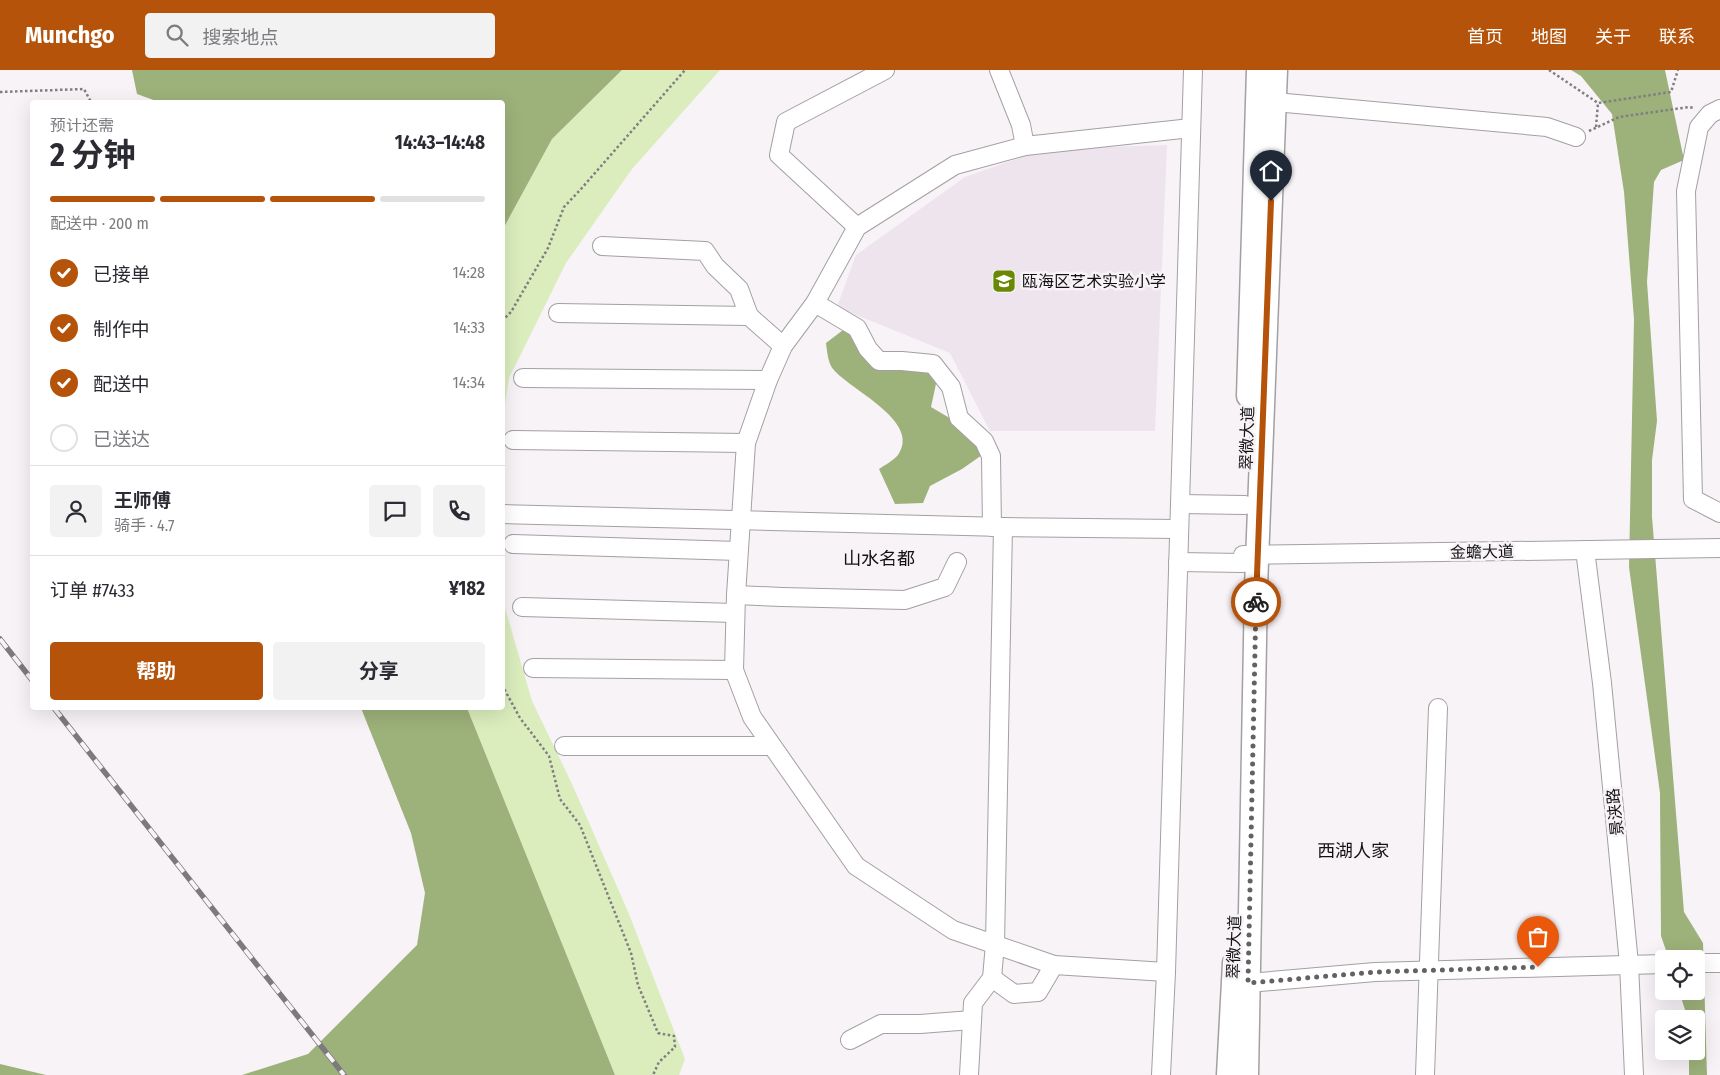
<!DOCTYPE html>
<html lang="zh">
<head>
<meta charset="utf-8">
<style>
  :root { --surface:#fff; --page:#f2f2f3; --text:#2b2b33; --muted:#7c7c81; --line:#e1e1e2; --accent:#b45309 }
  body { margin:0; font-family:"Fira Sans Condensed","Noto Sans SC",sans-serif; background:var(--page); color:var(--text); height:100vh; display:flex; flex-direction:column; font-size:19px; white-space:nowrap }
  * { box-sizing:border-box; margin:0 }
  p { font-size:16px; color:var(--muted) }
  .icon { flex:none; width:28px; height:28px; fill:none; stroke:currentColor; stroke-width:2; stroke-linecap:round; stroke-linejoin:round }
  .map { position:relative; flex:1; overflow:hidden }
  .side { position:absolute; left:30px; top:30px; width:475px; height:610px; display:flex; flex-direction:column; background:var(--surface); border-radius:5px; box-shadow:0 5px 20px #0002 }
  .side>* { flex:none }
  .fabs { position:absolute; left:1655px; top:880px; display:grid; gap:10px }
  .fabs a { display:grid; place-items:center; width:50px; height:50px; border-radius:5px; background:var(--surface); box-shadow:0 5px 20px #0002; font-size:25px }
  .pin { position:absolute; display:grid; place-items:center; width:42px; height:42px; color:#fff; margin:-51px -21px; border-radius:50% 50% 50% 0; rotate:-45deg; box-shadow:0 0 5px #0007 }
  .pin .icon { rotate:45deg }
  .courier { position:absolute; display:grid; place-items:center; width:50px; height:50px; margin:-25px; border:4px solid #b45309; border-radius:50%; background:#fff; color:#222; box-shadow:0 1px 6px #0007 }
  .headline em { font-style:normal; font-weight:700 }
  .headline div { display:flex; flex-direction:column-reverse }
  .headline { display:flex; align-items:center; justify-content:space-between; height:85px; padding:0 20px }
  h1 { font-size:32px; font-weight:700; line-height:38px }
  .bar { display:grid; grid-template-columns:repeat(4,1fr); gap:8px 5px; align-content:center; height:60px; padding:0 20px }
  .bar i { height:6px; border-radius:4px; background:var(--line) }
  .bar .on { background:var(--accent) }
  .bar p { grid-column:span 4 }
  .line { display:flex; align-items:center; gap:12px; padding:0 20px; border-top:1px solid var(--line) }
  .line div { flex:1 }
  .round { display:grid; place-items:center; flex:none; width:52px; height:52px; border-radius:5px; background:var(--page) }
  ol { padding:0 20px; list-style:none }
  li { display:flex; align-items:center; gap:15px; height:55px }
  li p { margin-inline-start:auto }
  li .icon { padding:5px; border-radius:50%; background:var(--accent); color:#fff; stroke-width:4 }
  li:last-child { color:var(--muted) }
  li i { width:28px; height:28px; border:2px solid var(--line); border-radius:50% }
  .button { display:flex; gap:10px; margin-top:auto; padding:10px 20px }
  .button a { flex:1; height:58px; border-radius:5px; background:var(--accent); color:#fff; font-size:20px; font-weight:700; line-height:58px; text-align:center }
  .button a+a { background:var(--page); color:var(--text) }
  header { display:flex; align-items:center; gap:30px; box-sizing:border-box; height:70px; padding:0 25px; background:var(--accent); color:#fff }
  header strong { font-size:24px }
  nav { display:flex; gap:28px; margin-inline-start:auto; font-size:18px }
  .search { width:350px; height:45px; background:var(--page); display:flex; align-items:center; gap:12px; box-sizing:border-box; padding:0 18px; border-radius:5px; color:var(--muted); font-size:19px }
  .map>svg:first-child { display:block }
  .built { fill:#eee4ed }
  .green { fill:#dbedbd }
  .water { fill:#9db17a }
  .lines { fill:none; stroke-linecap:round; stroke-linejoin:round }
  .minor-casing { stroke:#a3a0a3; stroke-width:20 }
  .major-casing { stroke:#a3a0a3; stroke-width:25 }
  .path { stroke:#807e80; stroke-width:2.5; stroke-dasharray:2.5 2.5; stroke-linecap:butt }
  .minor { stroke:#fff; stroke-width:18 }
  .major { stroke:#fff; stroke-width:22 }
  .rail-casing { stroke:#7d7a7d; stroke-width:5.5 }
  .rail { stroke:#f7f3f7; stroke-width:4; stroke-dasharray:11; stroke-linecap:butt }
  .done { stroke:#636163; stroke-width:5; stroke-dasharray:0 9 }
  .route { stroke:#b45309; stroke-width:6 }
  .labels { text-anchor:middle; dominant-baseline:central; stroke-width:5; stroke-linejoin:round; paint-order:stroke }
  .poi-label { font-size:16px; fill:#131213; stroke:#f7f3f7; text-anchor:start }
  .street-label { font-size:16px; fill:#131213; stroke:#f7f3f7 }
  .neighbourhood-label { font-size:18px; fill:#131213; stroke:#f7f3f7 }
</style>
</head>
<body>
<header>
<strong>Munchgo</strong>
<div class="search"><svg class="icon" aria-label="search" viewBox="0 0 24 24"><circle cx="10" cy="10" r="6"/><path d="M15 15l6 6"/></svg>搜索地点</div>
<nav><a>首页</a><a>地图</a><a>关于</a><a>联系</a></nav>
</header>
<div class="map">
<svg width="1720" height="1005" viewBox="0 0 1720 1005">
  <rect width="100%" height="100%" fill="#f7f3f7"/>
  <polygon class="built" points="1167,75 1155,361 990,361 950,283 837,237 856,185 965,107 1045,79"/>
  <g class="green">
    <polygon points="622,0 720,0 632,99 566,193 509,308 503,348 503,159 552,69"/>
    <polygon points="503,531 532,631 572,714 629,844 685,989 679,1005 615,1005 467,638 502,638"/>
  </g>
  <g class="water">
    <polygon points="132,0 622,0 552,69 503,159 502,32 159,32 137,24"/>
    <polygon points="1571,0 1665,0 1684,90 1661,100 1654,112 1647,212 1657,351 1652,390 1652,447 1684,842 1703,873 1707,1005 1689,1005 1689,981 1696,981 1696,949 1688,949 1679,921 1696,921 1696,889 1669,889 1661,866 1660,723 1629,497 1634,249 1624,122 1612,44 1581,6"/>
    <path d="M847,257l30,29 21,-2 39,25 -6,28 32,19 19,29 -20,14 -32,17 -7,17 -28,1 -16,-35c6,-4 15,-9 19,-14 24,-34 -48,-65 -65,-86 -5,-6 -6,-18 -7,-26z"/>
    <polygon points="361,638 467,638 615,1005 242,1005 308,984 417,875 425,823 411,763"/>
    <polygon points="0,994 46,1005 0,1005"/>
  </g>
  <g class="lines">
    <g class="minor-casing">
      <g id="minor">
        <polyline points="999,0 1021,55 1025,76"/>
        <polyline points="1275,32 1547,57 1576,67"/>
        <polyline points="1720,39 1710,44 1699,57 1686,121 1693,429 1720,443"/>
        <polyline points="857,157 779,85 786,52 885,0"/>
        <polyline points="602,176 705,181 715,196 739,219 749,246"/>
        <polyline points="815,233 857,258 868,279 879,291 902,291 933,294 951,317 959,348 984,371 991,386 992,457"/>
        <polyline points="558,243 749,246 783,276"/>
        <polyline points="523,308 768,310"/>
        <polyline points="513,370 746,373"/>
        <polyline points="1180,434 1245,435"/>
        <polyline points="502,444 1003,457"/>
        <polyline points="513,474 738,481"/>
        <polyline points="1585,480 1602,613 1629,894 1634,1005"/>
        <polyline points="1243,485 1720,478"/>
        <polyline points="1178,492 1243,493"/>
        <polyline points="736,525 782,527 905,530 945,517 957,492"/>
        <polyline points="522,537 735,543"/>
        <polyline points="533,598 734,600"/>
        <polyline points="564,676 772,676"/>
        <polyline points="1696,893 1720,893"/>
        <polyline points="1166,902 1054,895 953,860 856,796 752,647 734,600 736,525 746,373 768,310 783,276 815,233 857,157 955,95 1025,76 1191,58"/>
        <polyline points="992,908 1014,924 1038,922 1054,895"/>
        <polyline points="1248,913 1375,902 1664,894"/>
        <polyline points="850,970 881,954 920,954 972,950"/>
        <polyline points="969,1005 973,933 992,908 995,874 1003,457 1179,459"/>
        <polyline points="1161,1005 1166,902 1193,0"/>
        <polyline points="1425,1005 1438,638"/>
      </g>
    </g>
    <g class="major-casing">
      <g id="major">
        <polyline points="1248,326 1258,0"/>
        <polyline points="1228,1005 1234,893"/>
        <polyline points="1247,1005 1256,517 1276,0"/>
      </g>
    </g>
    <g class="path">
      <polyline points="1549,0 1598,33 1671,22 1678,0"/>
      <polyline points="0,22 84,19 91,32"/>
      <polyline points="1596,57 1598,33"/>
      <polyline points="1589,61 1619,47 1689,37 1694,38"/>
      <polyline points="502,251 511,242 548,178 564,137 581,119 685,0"/>
      <polyline points="502,615 520,648 549,686 560,729 580,755 631,883 638,915 658,963 674,966 675,977 659,992 653,1005"/>
    </g>
    <use href="#minor" class="minor"/>
    <use href="#major" class="major"/>
    <g class="rail-casing">
      <g id="rail">
        <polyline points="0,569 32,610"/>
        <polyline points="54,638 344,1005"/>
      </g>
    </g>
    <use href="#rail" class="rail"/>
  </g>
  <g class="lines">
    <polyline class="done" points="1256,532 1248,913 1376,902 1538,897"/>
    <polyline class="route" points="1256,532 1271,131"/>
  </g>
  <defs>
    <g id="school-square" transform="scale(1.25)"><rect x="-9" y="-9" width="18" height="18" rx="4" fill="#698803" stroke="#f7f3f7"/><path d="M0-5L7-2L0 1L-7-2ZM-4 1L0 2.5L4 1V4Q0 6-4 4Z" fill="#fff"/></g>
  </defs>
  <g fill-rule="evenodd">
    <use href="#school-square" x="1004" y="211"/>
  </g>
  <g class="labels">
    <g class="poi-label">
      <text x="1022" y="211">瓯海区艺术实验小学</text>
    </g>
    <g class="street-label">
      <text transform="translate(1247 368) rotate(-88)">翠微大道</text>
      <text transform="translate(1482 482) rotate(-1)">金蟾大道</text>
      <text transform="translate(1615 742) rotate(-96)">景浃路</text>
      <text transform="translate(1234 877) rotate(-88)">翠微大道</text>
    </g>
    <g class="neighbourhood-label">
      <text x="879" y="489">山水名都</text>
      <text x="1353" y="781">西湖人家</text>
    </g>
  </g>
</svg>
<div class="fabs">
<a><svg class="icon" aria-label="locate" viewBox="0 0 24 24"><circle cx="12" cy="12" r="6"/><path d="M12 2v4M12 18v4M2 12h4M18 12h4"/></svg></a>
<a><svg class="icon" aria-label="layers" viewBox="0 0 24 24"><path d="M12 4l9 5-9 5-9-5zM3 14l9 5 9-5"/></svg></a>
</div>
<div class="pin" style="left:1538px;top:897px;background:#ea580c"><svg class="icon" aria-label="bag" viewBox="0 0 24 24"><path d="M5 8h14l-1 12H6zM9 8a3 3 0 0 1 6 0"/></svg></div>
<div class="pin" style="left:1271px;top:131px;background:#1f2937"><svg class="icon" aria-label="home" viewBox="0 0 24 24"><path d="M3 11l9-7 9 7M6 9v11h12V9"/></svg></div>
<div class="courier" style="left:1256px;top:532px"><svg class="icon" aria-label="bike" viewBox="0 0 24 24"><circle cx="6" cy="16" r="4"/><circle cx="18" cy="16" r="4"/><path d="M6 16l4-8h5l3 8M10 8l3 8H6M13 5h3"/></svg></div>
<section class="side">
<div class="headline"><div><h1>2 分钟</h1><p>预计还需</p></div><em>14:43–14:48</em></div>
<div class="bar"><i class="on"></i><i class="on"></i><i class="on"></i><i></i><p>配送中 · 200 m</p></div>
<ol>
<li><svg class="icon" aria-label="check" viewBox="0 0 24 24"><path d="M5 12l5 5 9-10"/></svg>已接单<p>14:28</p></li>
<li><svg class="icon" aria-label="check" viewBox="0 0 24 24"><path d="M5 12l5 5 9-10"/></svg>制作中<p>14:33</p></li>
<li><svg class="icon" aria-label="check" viewBox="0 0 24 24"><path d="M5 12l5 5 9-10"/></svg>配送中<p>14:34</p></li>
<li><i></i>已送达</li>
</ol>
<div class="line" style="height:90px"><a class="round"><svg class="icon" aria-label="person" viewBox="0 0 24 24"><circle cx="12" cy="8" r="4"/><path d="M4 21q1-7 8-7t8 7"/></svg></a><div><b>王师傅</b><p>骑手 · 4.7</p></div><a class="round"><svg class="icon" aria-label="chat" viewBox="0 0 24 24"><path d="M4 5h16v11H9l-5 4z"/></svg></a><a class="round"><svg class="icon" aria-label="phone" viewBox="0 0 24 24"><path d="M5 4h4l2 5-3 2q2 4 5 5l2-3 5 2v4C11 20 4 13 5 4z"/></svg></a></div>
<div class="line" style="height:65px"><div>订单 #7433</div><b>¥182</b></div>
<div class="button"><a>帮助</a><a>分享</a></div>
</section>
</div>
</body>
</html>
